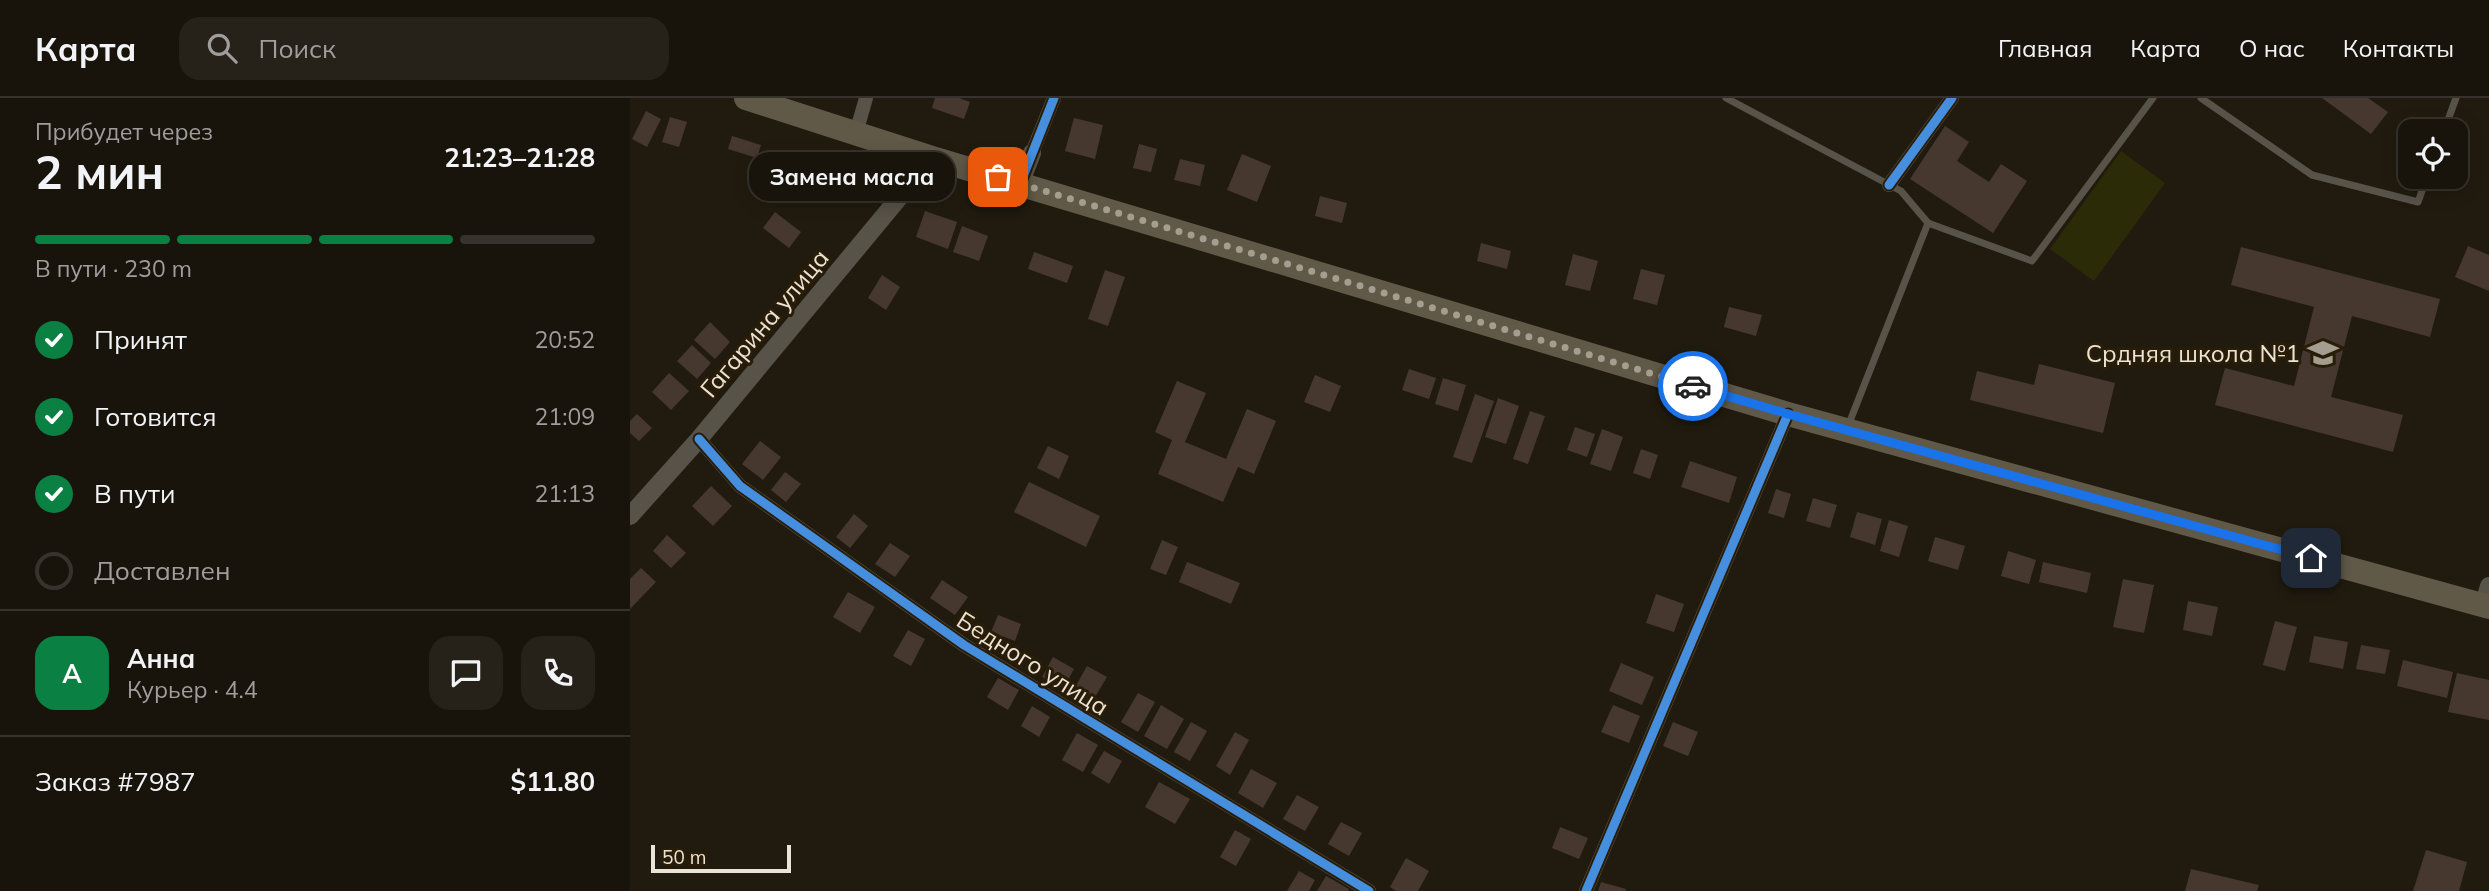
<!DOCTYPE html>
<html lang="ru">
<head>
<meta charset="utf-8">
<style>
  :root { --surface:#19140b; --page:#262119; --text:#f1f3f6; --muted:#9f9e9d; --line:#37332c; --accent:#0b8043 }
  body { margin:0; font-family:Mulish,sans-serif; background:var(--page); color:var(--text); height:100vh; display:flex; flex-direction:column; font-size:26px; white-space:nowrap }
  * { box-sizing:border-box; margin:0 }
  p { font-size:23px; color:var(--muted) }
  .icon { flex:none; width:38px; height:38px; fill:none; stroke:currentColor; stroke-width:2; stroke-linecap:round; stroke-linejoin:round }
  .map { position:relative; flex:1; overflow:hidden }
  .panel { display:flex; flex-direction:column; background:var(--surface); width:630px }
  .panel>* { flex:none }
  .fabs { position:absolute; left:1768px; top:21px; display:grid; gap:14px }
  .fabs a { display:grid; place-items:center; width:70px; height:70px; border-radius:14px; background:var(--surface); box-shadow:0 4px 18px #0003,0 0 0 2px var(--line); font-size:35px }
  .scale { position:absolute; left:21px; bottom:18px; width:140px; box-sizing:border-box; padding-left:7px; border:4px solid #ebe3d6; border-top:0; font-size:19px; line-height:24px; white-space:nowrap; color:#ebe3d6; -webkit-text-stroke:5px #291d07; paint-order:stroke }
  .pin { position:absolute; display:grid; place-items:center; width:60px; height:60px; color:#fff; margin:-30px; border-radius:14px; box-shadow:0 4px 10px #0006 }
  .courier { position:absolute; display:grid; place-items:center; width:70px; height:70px; margin:-35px; border:5px solid #1a73e8; border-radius:50%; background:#fff; color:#222; box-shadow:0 2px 9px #0007 }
  .bubble { position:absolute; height:49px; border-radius:21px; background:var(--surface); box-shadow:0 4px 18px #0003,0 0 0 2px var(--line); font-size:23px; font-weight:700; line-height:49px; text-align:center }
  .headline em { font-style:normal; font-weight:700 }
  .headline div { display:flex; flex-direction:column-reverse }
  .headline { display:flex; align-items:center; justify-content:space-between; height:119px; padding:0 35px }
  h1 { font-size:46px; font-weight:700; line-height:52px }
  .bar { display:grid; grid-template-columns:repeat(4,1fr); gap:10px 7px; align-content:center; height:84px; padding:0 35px }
  .bar i { height:9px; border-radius:5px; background:var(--line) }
  .bar .on { background:var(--accent) }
  .bar p { grid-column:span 4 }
  .line { display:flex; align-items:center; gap:18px; padding:0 35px; border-top:2px solid var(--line) }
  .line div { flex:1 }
  .round { display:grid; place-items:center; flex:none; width:74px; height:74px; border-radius:21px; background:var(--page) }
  ol { padding:0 35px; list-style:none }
  li { display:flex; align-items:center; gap:21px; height:77px }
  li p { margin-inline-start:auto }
  li .icon { padding:7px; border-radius:50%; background:var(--accent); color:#fff; stroke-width:4 }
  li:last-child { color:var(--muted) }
  li i { width:38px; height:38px; border:4px solid var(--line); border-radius:50% }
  header { display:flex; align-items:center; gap:42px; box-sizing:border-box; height:98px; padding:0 35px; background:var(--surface); border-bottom:2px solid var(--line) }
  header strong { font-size:33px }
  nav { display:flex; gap:38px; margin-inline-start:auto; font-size:24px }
  .search { width:490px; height:63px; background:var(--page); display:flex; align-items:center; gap:18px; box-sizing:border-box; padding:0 24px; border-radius:21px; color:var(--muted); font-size:26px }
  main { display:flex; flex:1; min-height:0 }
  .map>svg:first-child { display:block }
  .garden { fill:#2b2b08 }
  .building { fill:#46382e }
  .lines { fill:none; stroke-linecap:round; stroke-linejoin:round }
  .service { stroke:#585349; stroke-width:7 }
  .minor { stroke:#585349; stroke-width:14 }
  .tertiary { stroke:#585349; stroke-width:18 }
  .trunk { stroke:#605948; stroke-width:24 }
  .cycleway-casing { stroke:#291d07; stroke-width:13 }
  .cycleway { stroke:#468fdf; stroke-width:9 }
  .done { stroke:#a49d90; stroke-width:7; stroke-dasharray:0 12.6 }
  .route { stroke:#1a73e8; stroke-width:9 }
  .labels { text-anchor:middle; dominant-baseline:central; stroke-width:6; stroke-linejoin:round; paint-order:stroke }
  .street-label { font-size:24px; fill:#ebe3d6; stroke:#291d07 }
  .poi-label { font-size:24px; fill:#ebe3d6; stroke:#291d07; text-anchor:end }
</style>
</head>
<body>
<header>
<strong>Карта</strong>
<div class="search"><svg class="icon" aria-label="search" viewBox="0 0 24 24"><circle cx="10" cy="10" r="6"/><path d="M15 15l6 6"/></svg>Поиск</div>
<nav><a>Главная</a><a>Карта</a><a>О нас</a><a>Контакты</a></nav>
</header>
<main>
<section class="panel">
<div class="headline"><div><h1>2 мин</h1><p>Прибудет через</p></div><em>21:23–21:28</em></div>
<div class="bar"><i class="on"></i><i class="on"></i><i class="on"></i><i></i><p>В пути · 230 m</p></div>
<ol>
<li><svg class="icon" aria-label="check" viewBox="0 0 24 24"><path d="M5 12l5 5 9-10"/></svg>Принят<p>20:52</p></li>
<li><svg class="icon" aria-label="check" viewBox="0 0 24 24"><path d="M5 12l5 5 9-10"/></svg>Готовится<p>21:09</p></li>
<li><svg class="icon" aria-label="check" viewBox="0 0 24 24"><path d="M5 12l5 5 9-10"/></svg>В пути<p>21:13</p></li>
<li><i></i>Доставлен</li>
</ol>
<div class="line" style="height:126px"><b class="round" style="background:var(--accent);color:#fff">А</b><div><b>Анна</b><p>Курьер · 4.4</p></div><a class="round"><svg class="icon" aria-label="chat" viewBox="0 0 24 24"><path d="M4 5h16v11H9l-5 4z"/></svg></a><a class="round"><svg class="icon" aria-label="phone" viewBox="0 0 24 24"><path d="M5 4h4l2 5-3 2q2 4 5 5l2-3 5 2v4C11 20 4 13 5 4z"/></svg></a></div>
<div class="line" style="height:91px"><div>Заказ #7987</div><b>$11.80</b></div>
</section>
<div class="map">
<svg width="1859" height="793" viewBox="0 0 1859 793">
  <rect width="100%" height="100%" fill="#211b0f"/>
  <polygon class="garden" points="1491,53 1535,85 1464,183 1420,151"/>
  <g class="building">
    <polygon points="305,0 329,0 340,4 334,21 302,10"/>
    <polygon points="1692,0 1738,0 1758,14 1741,36"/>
    <polygon points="16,13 31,21 17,49 2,41"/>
    <polygon points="40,19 57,24 49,49 32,44"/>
    <polygon points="444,20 473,27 465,61 435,53"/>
    <polygon points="1315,28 1339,44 1327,63 1359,84 1371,66 1397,83 1363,135 1280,81"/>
    <polygon points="102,38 131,47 127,60 98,51"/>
    <polygon points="509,46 527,51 521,74 503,70"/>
    <polygon points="612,56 641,68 627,104 597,92"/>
    <polygon points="550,61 575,67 570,88 544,82"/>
    <polygon points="690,98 717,105 712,125 685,118"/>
    <polygon points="295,113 327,124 318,151 286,139"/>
    <polygon points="145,114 171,134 159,150 133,130"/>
    <polygon points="332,128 358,138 349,163 323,154"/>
    <polygon points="851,145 881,153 877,171 847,163"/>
    <polygon points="1838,148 1859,157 1859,193 1825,179"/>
    <polygon points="1611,149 1810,201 1800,239 1722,218 1701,299 1773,317 1763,354 1585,307 1595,270 1664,288 1684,209 1601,187"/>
    <polygon points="404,154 443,168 437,185 398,171"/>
    <polygon points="943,156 968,163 960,193 935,187"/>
    <polygon points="1011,171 1035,177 1027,207 1003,201"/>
    <polygon points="475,172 495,179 478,228 458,221"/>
    <polygon points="252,177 270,189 256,212 238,200"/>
    <polygon points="1099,209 1132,217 1126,238 1094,229"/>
    <polygon points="80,224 100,244 85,261 64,242"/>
    <polygon points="62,247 81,265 67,281 47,263"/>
    <polygon points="1409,266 1485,285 1473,335 1340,302 1347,273 1404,287"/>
    <polygon points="779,271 806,280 799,301 772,292"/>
    <polygon points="39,275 59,293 41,312 22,294"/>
    <polygon points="685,277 711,288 700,314 674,304"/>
    <polygon points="813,280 836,287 828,313 805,306"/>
    <polygon points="547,283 576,295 555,344 596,361 617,311 646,323 624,376 608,369 593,404 528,376 542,342 525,334"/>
    <polygon points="845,296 864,303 842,365 823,359"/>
    <polygon points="868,300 889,308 876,346 855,339"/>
    <polygon points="900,313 915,318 898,366 883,361"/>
    <polygon points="7,316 22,330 9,343 0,335 0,323"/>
    <polygon points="945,329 965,336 957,359 937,352"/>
    <polygon points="972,331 993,339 981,373 960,366"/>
    <polygon points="130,343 151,359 133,382 112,366"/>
    <polygon points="418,348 439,358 429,381 407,370"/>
    <polygon points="1011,351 1028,357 1020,381 1003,375"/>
    <polygon points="1060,363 1107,379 1099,405 1051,389"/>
    <polygon points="155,374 171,386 156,404 141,392"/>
    <polygon points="399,384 470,418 456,449 384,414"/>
    <polygon points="81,388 102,408 83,428 62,408"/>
    <polygon points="1146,391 1161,396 1154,420 1138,415"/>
    <polygon points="1183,400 1207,407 1200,430 1176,423"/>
    <polygon points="1227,414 1252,421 1245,447 1220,439"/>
    <polygon points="224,416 238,428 220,450 206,439"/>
    <polygon points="1259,422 1278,428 1269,459 1250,453"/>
    <polygon points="37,437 56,455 41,470 23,453"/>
    <polygon points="1305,439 1335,448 1328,472 1298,463"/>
    <polygon points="532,442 548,449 536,477 520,471"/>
    <polygon points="260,445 280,458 265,479 245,466"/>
    <polygon points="1378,453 1406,462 1399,486 1371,478"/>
    <polygon points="557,464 610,485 601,506 549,484"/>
    <polygon points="1413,464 1461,475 1457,495 1409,484"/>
    <polygon points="11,470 26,484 0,511 0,481"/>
    <polygon points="1493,481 1524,487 1514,535 1483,529"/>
    <polygon points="312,482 338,499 325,517 300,500"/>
    <polygon points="218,494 245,509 230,535 203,519"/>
    <polygon points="1026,496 1054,506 1044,534 1016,525"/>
    <polygon points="1558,503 1588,509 1582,538 1553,532"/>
    <polygon points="368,517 391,526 385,543 361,534"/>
    <polygon points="1645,523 1667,529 1655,573 1633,567"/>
    <polygon points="278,532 295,541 281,568 263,558"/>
    <polygon points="1684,538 1718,544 1713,571 1679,564"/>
    <polygon points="1731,547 1760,552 1755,576 1726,571"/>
    <polygon points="423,559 444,571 433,591 412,579"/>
    <polygon points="1773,562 1823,574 1817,600 1767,588"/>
    <polygon points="991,565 1024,579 1012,607 979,593"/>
    <polygon points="457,568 477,579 462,604 443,593"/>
    <polygon points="1827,575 1859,582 1859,622 1818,614"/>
    <polygon points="368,580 389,592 378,612 357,599"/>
    <polygon points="508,595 525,604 508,634 491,624"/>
    <polygon points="531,607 554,621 537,651 514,638"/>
    <polygon points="983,607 1010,618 999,645 971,634"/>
    <polygon points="402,608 420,619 409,639 391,628"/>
    <polygon points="561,624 577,633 560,663 544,654"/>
    <polygon points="1043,624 1068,634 1058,658 1033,648"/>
    <polygon points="605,634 619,642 600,677 586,668"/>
    <polygon points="447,635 468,647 453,674 432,662"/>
    <polygon points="474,653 492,663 479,686 461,675"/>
    <polygon points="621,671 647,685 633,710 608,695"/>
    <polygon points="529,684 560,701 545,726 515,709"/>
    <polygon points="667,697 689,709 675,733 653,721"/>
    <polygon points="711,724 732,735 719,758 698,746"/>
    <polygon points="930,729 958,740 949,761 922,750"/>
    <polygon points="605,732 621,741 606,768 590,759"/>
    <polygon points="1796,752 1837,764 1829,793 1783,793"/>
    <polygon points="776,760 799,773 788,793 766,793 760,789"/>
    <polygon points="1561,771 1629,787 1627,793 1555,793"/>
    <polygon points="669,773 685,782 679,793 657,793"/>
    <polygon points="696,778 719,791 718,793 687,793"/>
    <polygon points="971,784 996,791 995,793 968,793"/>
  </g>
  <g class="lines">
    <g class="service">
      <polyline points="1096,0 1271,93 1298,125 1218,328"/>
      <polyline points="1571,0 1682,77 1788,104 1797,79"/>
      <polyline points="1814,33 1826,0"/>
      <polyline points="1298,125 1402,163 1523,0"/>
    </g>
    <g class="minor">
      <polyline points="226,35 236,0"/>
      <polyline points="402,55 424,0"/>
      <polyline points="1259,87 1322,0"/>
      <polyline points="69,341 110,388 334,547 739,793"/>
      <polyline points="956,793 1158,316"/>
    </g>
    <g class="tertiary">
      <polyline points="390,86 402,55"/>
      <polyline points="0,418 69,341 302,60"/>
      <polyline points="1853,508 1859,488"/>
    </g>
    <polyline class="trunk" points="116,0 302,60 1158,316 1859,509"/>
    <g class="cycleway-casing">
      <g id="cycleway">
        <polyline points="390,86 424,0"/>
        <polyline points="1259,87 1322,0"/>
        <polyline points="69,341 110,388 334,547 739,793"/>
        <polyline points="956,793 1158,316"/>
      </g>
    </g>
    <use href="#cycleway" class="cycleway"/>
  </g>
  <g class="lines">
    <polyline class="done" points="368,79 1063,288"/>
    <polyline class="route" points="1063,288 1158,316 1681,460"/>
  </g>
  <defs>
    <g id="school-bare" transform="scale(2.415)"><path d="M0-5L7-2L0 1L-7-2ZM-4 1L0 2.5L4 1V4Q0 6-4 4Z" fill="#a49d90" stroke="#291d07" stroke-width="2.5" paint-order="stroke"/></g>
  </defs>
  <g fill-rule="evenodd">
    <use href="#school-bare" x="1693" y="255"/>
  </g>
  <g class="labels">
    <g class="street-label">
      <text transform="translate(134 225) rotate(-50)">Гагарина улица</text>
      <text transform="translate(403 565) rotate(32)">Бедного улица</text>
    </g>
    <g class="poi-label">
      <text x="1670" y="255">Срдняя школа №1</text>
    </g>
  </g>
</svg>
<div class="fabs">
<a><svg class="icon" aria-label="locate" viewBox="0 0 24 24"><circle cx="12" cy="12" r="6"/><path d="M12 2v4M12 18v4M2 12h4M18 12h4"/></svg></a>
</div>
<div class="scale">50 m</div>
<div class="pin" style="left:368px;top:79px;background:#ea580c"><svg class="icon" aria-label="bag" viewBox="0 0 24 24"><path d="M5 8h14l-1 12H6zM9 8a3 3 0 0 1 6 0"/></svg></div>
<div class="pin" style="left:1681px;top:460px;background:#1f2937"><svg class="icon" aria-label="home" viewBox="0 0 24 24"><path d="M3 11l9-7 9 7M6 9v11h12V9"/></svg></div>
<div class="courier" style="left:1063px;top:288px"><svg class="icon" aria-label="car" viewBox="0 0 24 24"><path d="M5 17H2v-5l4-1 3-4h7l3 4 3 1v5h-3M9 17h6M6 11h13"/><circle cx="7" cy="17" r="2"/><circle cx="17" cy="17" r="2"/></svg></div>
<div class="bubble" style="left:119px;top:54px;width:206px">Замена масла</div>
</div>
</main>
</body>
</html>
